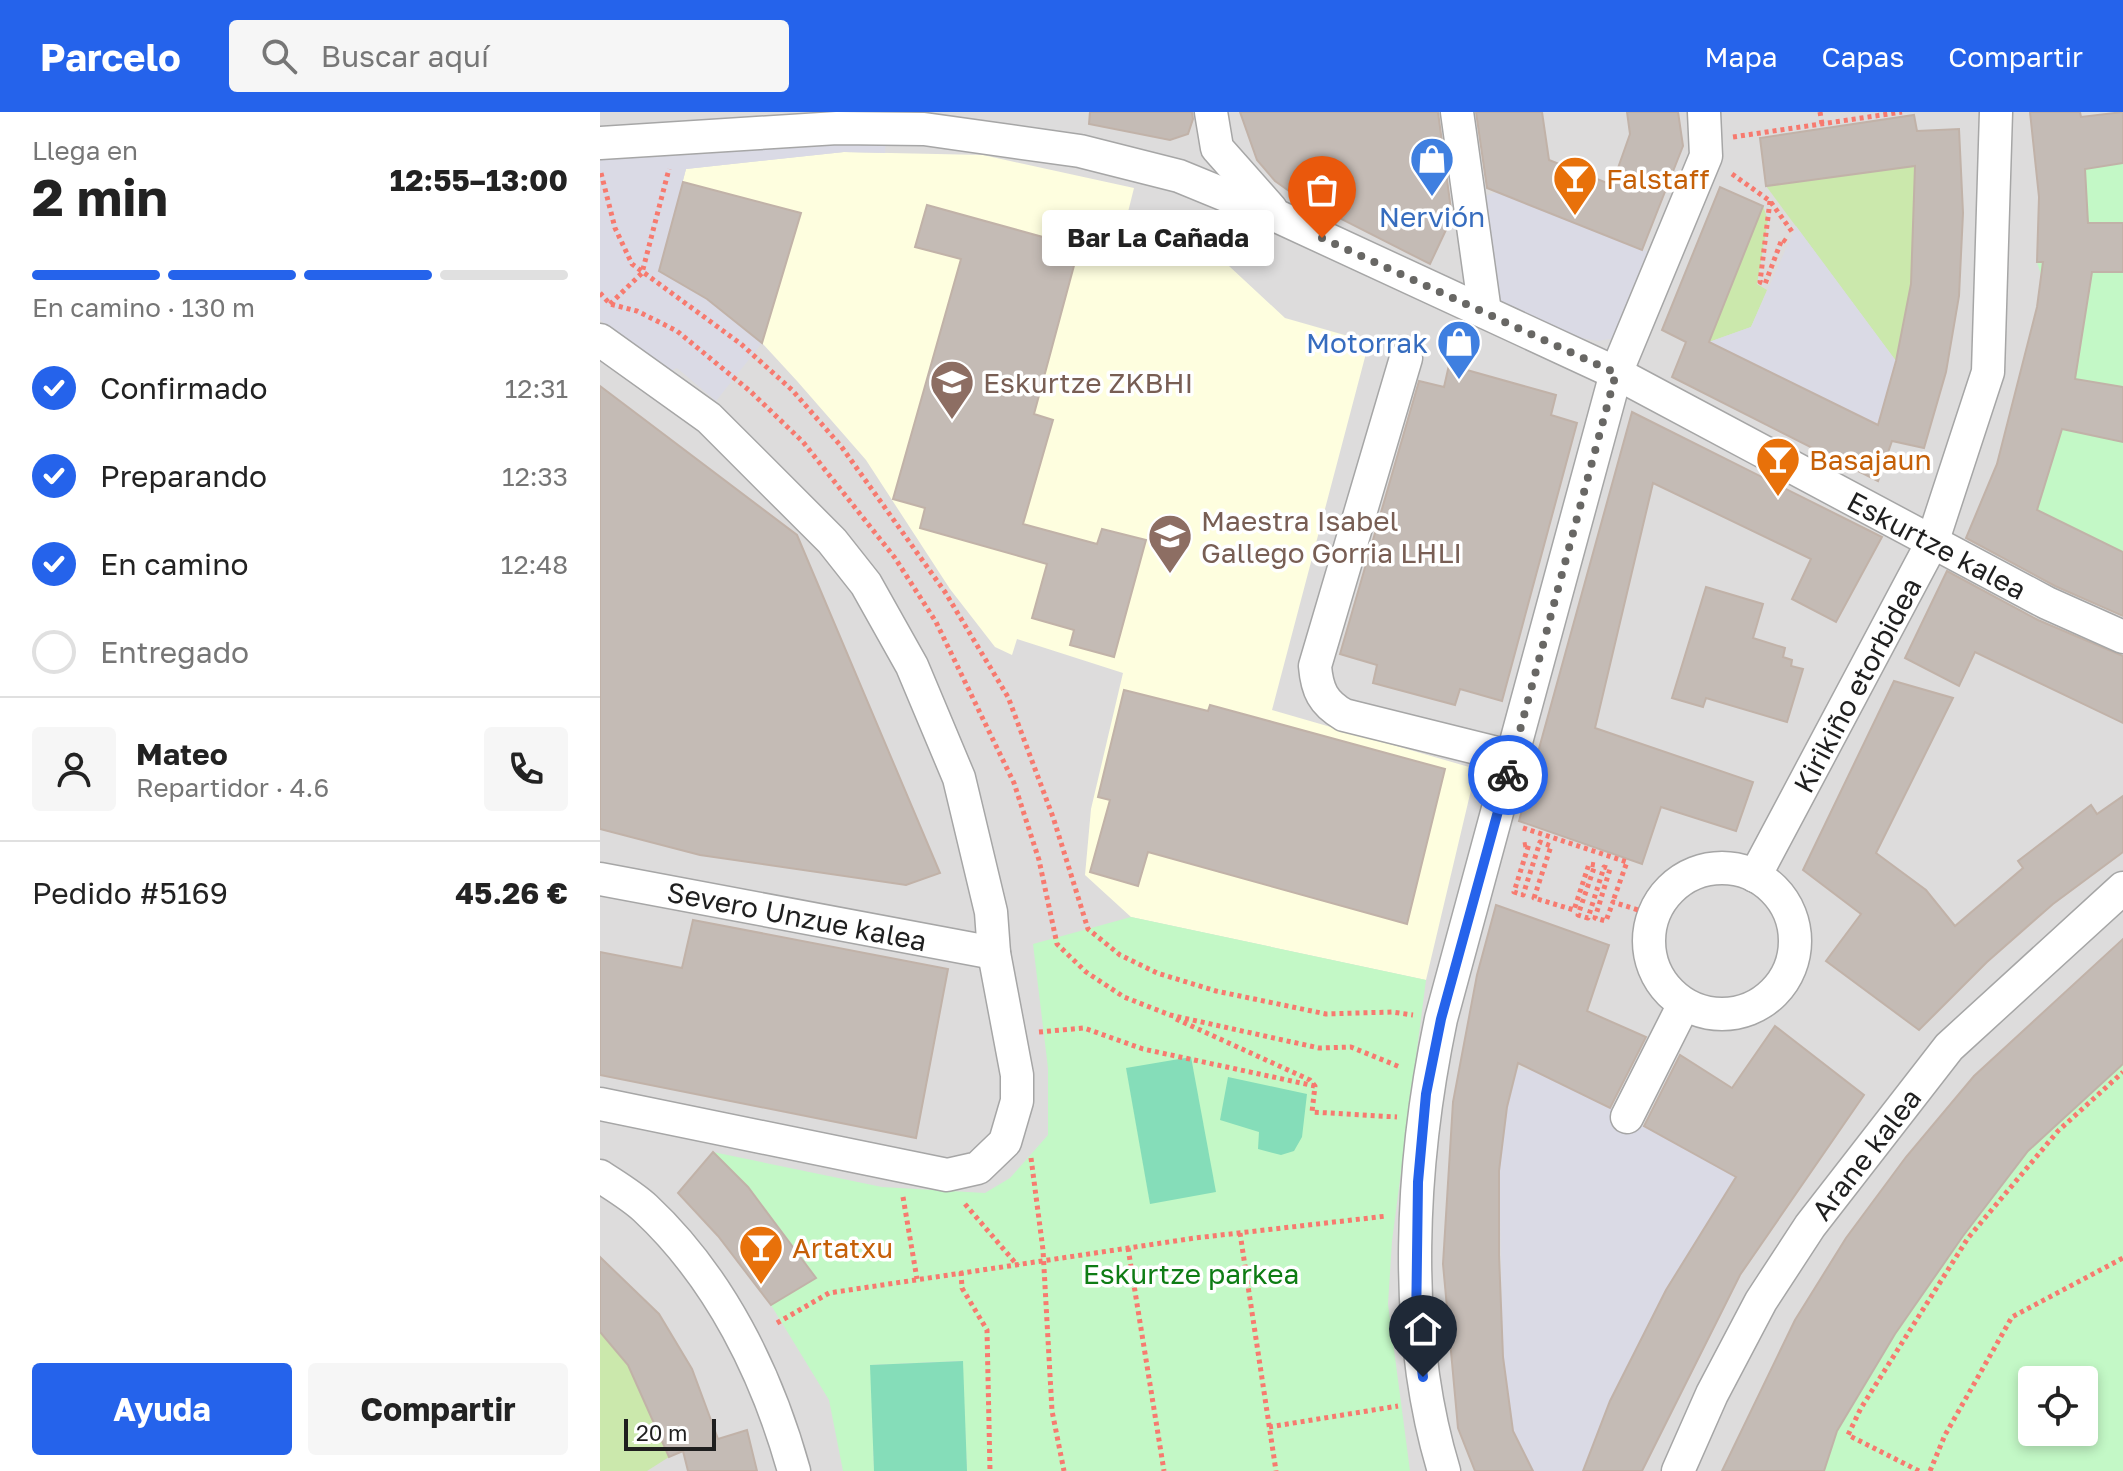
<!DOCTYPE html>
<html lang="es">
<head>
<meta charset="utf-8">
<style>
  :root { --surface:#fff; --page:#f6f6f6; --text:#222; --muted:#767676; --line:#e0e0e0; --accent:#2563eb }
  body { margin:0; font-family:"Golos Text",sans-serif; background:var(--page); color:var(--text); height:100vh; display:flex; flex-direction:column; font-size:30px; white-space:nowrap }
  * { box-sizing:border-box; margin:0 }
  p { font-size:26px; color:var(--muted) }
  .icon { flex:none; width:44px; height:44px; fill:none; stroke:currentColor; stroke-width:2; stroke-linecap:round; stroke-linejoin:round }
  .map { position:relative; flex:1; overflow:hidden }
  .details { display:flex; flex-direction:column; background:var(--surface); width:600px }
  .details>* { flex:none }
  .fabs { position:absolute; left:1418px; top:1254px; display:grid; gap:16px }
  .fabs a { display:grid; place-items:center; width:80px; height:80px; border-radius:8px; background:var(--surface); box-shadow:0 4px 12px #0003; font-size:40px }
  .scale { position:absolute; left:24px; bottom:20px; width:92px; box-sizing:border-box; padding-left:8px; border:4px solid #1f1f1f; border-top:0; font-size:22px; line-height:28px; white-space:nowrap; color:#1f1f1f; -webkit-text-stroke:6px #fff; paint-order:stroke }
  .pin { position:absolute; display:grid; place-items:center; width:68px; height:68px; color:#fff; margin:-82px -34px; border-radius:50% 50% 50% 0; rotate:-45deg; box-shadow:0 0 8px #0007 }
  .pin .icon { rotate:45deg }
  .courier { position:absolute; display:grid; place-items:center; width:80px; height:80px; margin:-40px; border:6px solid #2563eb; border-radius:50%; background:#fff; color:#222; box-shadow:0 2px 10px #0007 }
  .bubble { position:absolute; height:56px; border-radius:8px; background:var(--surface); box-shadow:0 4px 12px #0003; font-size:26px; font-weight:700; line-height:56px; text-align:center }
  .overview em { font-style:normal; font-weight:700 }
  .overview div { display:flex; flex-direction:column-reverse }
  .overview { display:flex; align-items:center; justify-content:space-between; height:136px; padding:0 32px }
  h1 { font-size:52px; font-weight:700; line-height:60px }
  .bar { display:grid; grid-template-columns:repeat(4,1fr); gap:12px 8px; align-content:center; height:96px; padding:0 32px }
  .bar i { height:10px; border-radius:6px; background:var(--line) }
  .bar .on { background:var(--accent) }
  .bar p { grid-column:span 4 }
  .line { display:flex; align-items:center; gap:20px; padding:0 32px; border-top:2px solid var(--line) }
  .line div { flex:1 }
  .round { display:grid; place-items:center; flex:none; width:84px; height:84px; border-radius:8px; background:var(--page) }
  ol { padding:0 32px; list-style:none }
  li { display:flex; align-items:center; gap:24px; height:88px }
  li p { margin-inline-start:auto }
  li .icon { padding:8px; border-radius:50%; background:var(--accent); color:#fff; stroke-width:4 }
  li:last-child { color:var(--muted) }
  li i { width:44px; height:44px; border:4px solid var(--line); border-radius:50% }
  .button { display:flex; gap:16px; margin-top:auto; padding:16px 32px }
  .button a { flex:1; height:92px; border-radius:8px; background:var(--accent); color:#fff; font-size:32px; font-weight:700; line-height:92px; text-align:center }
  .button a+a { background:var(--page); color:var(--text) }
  header { display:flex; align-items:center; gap:48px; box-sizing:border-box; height:112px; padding:0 40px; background:var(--accent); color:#fff }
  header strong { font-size:38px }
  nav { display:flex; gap:44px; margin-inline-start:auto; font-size:28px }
  .search { width:560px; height:72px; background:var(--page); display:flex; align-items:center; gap:20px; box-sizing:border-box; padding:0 28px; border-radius:8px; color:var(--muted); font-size:30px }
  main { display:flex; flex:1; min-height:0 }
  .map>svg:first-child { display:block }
  .residential { fill:#dddcdc; fill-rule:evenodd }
  .education { fill:#fefedf }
  .grass { fill:#cbe8ac }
  .park { fill:#c3f8c6; fill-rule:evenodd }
  .pitch { fill:#85ddb9 }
  .plaza { fill:#dadae5 }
  .building { fill:#c4bbb5; stroke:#c1b2a8; stroke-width:2 }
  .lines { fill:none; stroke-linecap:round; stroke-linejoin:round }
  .minor-casing { stroke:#a6a6a6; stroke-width:35 }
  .path { stroke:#f77a6f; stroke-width:5; stroke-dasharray:4 4; stroke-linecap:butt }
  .minor { stroke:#fff; stroke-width:32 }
  .done { stroke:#686764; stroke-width:8; stroke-dasharray:0 14.4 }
  .route { stroke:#2563eb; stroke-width:10 }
  .labels { text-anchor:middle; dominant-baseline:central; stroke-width:7; stroke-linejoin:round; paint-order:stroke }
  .food-label { font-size:28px; fill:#c56008; stroke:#fff; text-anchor:start }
  .shop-label { font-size:28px; fill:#366cbe; stroke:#fff }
  .education-label { font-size:28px; fill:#785e54; stroke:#fff; text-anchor:start }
  .street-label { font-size:28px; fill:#1f1f1f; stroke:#fff }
  .park-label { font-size:28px; fill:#0e7c14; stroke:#fff }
</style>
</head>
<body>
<header>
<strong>Parcelo</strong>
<div class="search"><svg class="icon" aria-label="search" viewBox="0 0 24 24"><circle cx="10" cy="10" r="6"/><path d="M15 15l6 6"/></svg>Buscar aquí</div>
<nav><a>Mapa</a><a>Capas</a><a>Compartir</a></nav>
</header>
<main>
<section class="details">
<div class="overview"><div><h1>2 min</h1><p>Llega en</p></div><em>12:55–13:00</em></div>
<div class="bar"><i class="on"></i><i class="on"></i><i class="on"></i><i></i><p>En camino · 130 m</p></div>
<ol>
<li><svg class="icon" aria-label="check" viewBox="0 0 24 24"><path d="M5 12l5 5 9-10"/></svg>Confirmado<p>12:31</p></li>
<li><svg class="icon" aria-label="check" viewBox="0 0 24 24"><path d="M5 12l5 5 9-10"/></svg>Preparando<p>12:33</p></li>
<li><svg class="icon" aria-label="check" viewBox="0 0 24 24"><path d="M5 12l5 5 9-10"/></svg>En camino<p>12:48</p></li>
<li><i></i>Entregado</li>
</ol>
<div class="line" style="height:144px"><a class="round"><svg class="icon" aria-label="person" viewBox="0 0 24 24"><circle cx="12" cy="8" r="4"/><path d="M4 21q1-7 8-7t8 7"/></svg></a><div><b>Mateo</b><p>Repartidor · 4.6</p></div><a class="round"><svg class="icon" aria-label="phone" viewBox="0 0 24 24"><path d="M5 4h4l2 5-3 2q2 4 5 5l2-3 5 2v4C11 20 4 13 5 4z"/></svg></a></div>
<div class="line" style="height:104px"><div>Pedido #5169</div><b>45.26 €</b></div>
<div class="button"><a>Ayuda</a><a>Compartir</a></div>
</section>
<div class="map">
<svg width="1523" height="1359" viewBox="0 0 1523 1359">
  <rect width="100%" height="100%" fill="#efece5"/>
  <path class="residential" d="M0,0h1523v1359h-1523zM1432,1268h52v52h-52z"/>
  <polygon class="education" points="244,40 383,43 534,76 524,116 565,124 629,154 685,206 769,230 672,598 876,657 826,868 531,805 485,763 491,697 523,561 417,527 412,543 395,535 350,477 266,348 197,269 162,231 107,187 59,159 86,57"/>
  <g class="grass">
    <polygon points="1315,54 1311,172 1296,249 1166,74"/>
    <polygon points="1163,94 1168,108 1157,172 1167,178 1151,215 1109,230"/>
    <polygon points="0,1220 28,1253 69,1345 47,1359 0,1359"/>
  </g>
  <g class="park">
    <polygon points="1523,51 1523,111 1488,111 1485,57"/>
    <polygon points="1437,150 1493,152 1494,160 1523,160 1523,275 1478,267 1475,277 1426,249 1477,259 1491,170 1441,163"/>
    <polygon points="1462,317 1523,330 1523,440 1437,398"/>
    <polygon points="531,805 826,868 792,1129 788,1192 810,1359 367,1359 362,1249 271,1253 274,1359 243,1359 229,1288 171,1193 216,1165 149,1075 113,1040 282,1075 385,1081 410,1066 448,1023 448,956 433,832"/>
    <path d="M1523,952v407h-301l15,-40 58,-97 68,-98 65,-85zM1432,1268h52v52h-52z"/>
  </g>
  <g class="pitch">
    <polygon points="591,945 616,1080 550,1092 526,956"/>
    <polygon points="628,965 707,982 702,1025 694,1039 681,1043 658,1037 659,1020 620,1008"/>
    <polygon points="363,1249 367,1359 274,1359 270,1253"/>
  </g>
  <g class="plaza">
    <polygon points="286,24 285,41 244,40 86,57 59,159 107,187 162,231 116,289 77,256 67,261 0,208 0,37"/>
    <polygon points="896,80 1056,143 1015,226 998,229 966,223 898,190 882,85"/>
    <polygon points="1196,114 1296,249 1278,313 1109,230 1151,215"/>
    <polygon points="916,957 934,959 1009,995 1136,1065 1066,1178 1010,1289 983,1359 933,1359 913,1319 903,1245 899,1059 907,995"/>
  </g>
  <g class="building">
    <polygon points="490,0 592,0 593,7 588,22 570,28 489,12"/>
    <polygon points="640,0 838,0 852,105 830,152 696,84 675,69 657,48"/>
    <polygon points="876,0 942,0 949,48 1012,73 1030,22 1027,0 1078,0 1083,34 1042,138 887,76"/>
    <polygon points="1430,0 1480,0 1481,5 1523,0 1523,51 1485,57 1488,111 1523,111 1523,160 1492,160 1475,267 1523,275 1523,330 1462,317 1437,398 1523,440 1523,504 1455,474 1366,426 1397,352 1437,195 1443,150 1437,150 1439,85"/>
    <polygon points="1314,3 1317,19 1359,17 1363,101 1359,184 1346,260 1324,336 1292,329 1278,369 1072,265 1086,230 1062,218 1120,75 1163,94 1109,230 1278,313 1296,249 1311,172 1315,54 1166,74 1160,26"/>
    <polygon points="83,70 201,101 162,231 107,187 59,159"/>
    <polygon points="327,93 479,135 434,302 453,308 423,412 497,432 502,417 546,428 514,545 470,533 474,518 432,506 447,452 320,416 325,396 293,387 361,147 315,135"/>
    <polygon points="849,253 956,283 951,303 977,311 902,589 860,577 855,593 773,571 777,553 740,542 819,269 844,275"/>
    <polygon points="0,274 197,423 340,761 306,773 100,743 0,717"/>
    <polygon points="1032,300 1282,425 1236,510 1192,487 1211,447 1053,371 995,616 1153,670 1136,719 1061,695 1042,752 919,709"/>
    <polygon points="1347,459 1438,508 1523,544 1523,611 1375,540 1359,574 1305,546"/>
    <polygon points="1106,475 1163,492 1153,526 1185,536 1183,545 1192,548 1191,554 1203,557 1187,610 1106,586 1103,595 1072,586"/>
    <polygon points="1294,569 1353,586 1276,741 1326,778 1355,814 1423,756 1418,749 1491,693 1497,702 1523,684 1523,740 1453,792 1387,850 1319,918 1226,849 1261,802 1203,758"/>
    <polygon points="524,578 608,599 610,593 845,657 807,812 548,740 538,774 490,760 510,688 498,685"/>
    <polygon points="896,793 1009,833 987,899 1046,925 1010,996 918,951 907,995 899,1059 899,1143 903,1245 913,1319 933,1359 875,1359 858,1316 843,1152 853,990 877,863"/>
    <polygon points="93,808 348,857 316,1026 0,963 0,840 82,856"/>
    <polygon points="1523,827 1523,952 1428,1039 1363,1124 1295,1222 1237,1319 1224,1359 1122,1359 1195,1208 1246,1126 1306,1045 1374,964"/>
    <polygon points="1175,914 1264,983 1140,1163 1042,1359 983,1359 1010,1289 1066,1178 1136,1065 1044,1014 1080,943 1132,976"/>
    <polygon points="113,1040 148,1075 216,1166 171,1193 118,1124 78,1081"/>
    <polygon points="0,1145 59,1202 92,1257 118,1327 147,1318 157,1359 88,1359 83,1339 69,1345 28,1253 0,1220"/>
  </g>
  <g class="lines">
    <g class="minor-casing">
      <g id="minor">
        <polyline points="611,0 617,36 671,97"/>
        <polyline points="857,0 885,200"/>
        <polyline points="0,31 237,16 324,17 480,39 579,64 679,105 1016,261 1447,491 1523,525"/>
        <polyline points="0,228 109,306 232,429 266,472 312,554 359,666 391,800 394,841 417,963 417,989 405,1030 378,1056 347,1063 0,992"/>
        <path d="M806,246l-91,308c2,24 8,37 29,49l169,42"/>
        <circle cx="1122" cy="829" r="73"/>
        <polyline points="1155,764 1332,431 1388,260 1396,0"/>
        <polyline points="0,767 394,841"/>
        <polyline points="1027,1005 1084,892"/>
        <path d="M0,1064c15,10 32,20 45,32 75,70 122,166 149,263"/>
        <path d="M844,1359c-43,-141 -33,-309 -3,-452l175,-646 90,-217 -2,-44"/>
        <polyline points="1078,1359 1112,1282 1161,1189 1210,1114 1349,935 1523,776"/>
      </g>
    </g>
    <g class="path">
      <polyline points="1220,0 1222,12"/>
      <polyline points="1133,25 1302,0"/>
      <polyline points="1,61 15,116 32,152 141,232 192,278 241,334 345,480 408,585 453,705 488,817 520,843 557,861 616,879 726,902 792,900 813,903"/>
      <polyline points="1132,62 1170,89 1193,121"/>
      <polyline points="1170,89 1160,170 1165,172 1182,127 1188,131"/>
      <polyline points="0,181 10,192 37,199 77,219 150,279 203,330 295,446 336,510 414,671 439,748 457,832 486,860 524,885 570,903 719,936 751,935 800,955"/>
      <polyline points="10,192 42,161 69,57"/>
      <polyline points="923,716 1027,750 1013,789"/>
      <polyline points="923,733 929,732 914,780 923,783 940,730 951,734 934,786 974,798 989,752 995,753 978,803 988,806 1004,755 1010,757 995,806 1006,809 1013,790 1054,803"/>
      <polyline points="576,907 710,968 715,974 712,1000 797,1005"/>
      <polyline points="439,920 484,916 543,937 715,974"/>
      <polyline points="431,1046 443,1138 452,1299 464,1359"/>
      <polyline points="303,1085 317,1167"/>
      <polyline points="365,1092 418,1154"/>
      <polyline points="640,1121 676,1359"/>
      <polyline points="528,1136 564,1359"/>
      <polyline points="361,1160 362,1176 387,1218 390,1359"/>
      <polyline points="177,1211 229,1181 595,1126 787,1104"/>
      <polyline points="669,1315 798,1294"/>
      <polyline points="1319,1359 1248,1323 1261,1296 1368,1126 1458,1019 1523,960"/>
      <polyline points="1330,1359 1345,1323 1412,1205 1523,1146"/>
    </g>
    <use href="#minor" class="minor"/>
  </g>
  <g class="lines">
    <polyline class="done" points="722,126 1016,261 908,663"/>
    <polyline class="route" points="823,1265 816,1216 818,1070 826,982 841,907 908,663"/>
  </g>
  <defs>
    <g id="shop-pin" transform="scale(2.3)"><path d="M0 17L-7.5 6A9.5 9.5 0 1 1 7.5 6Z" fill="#3f7fe0" stroke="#fff"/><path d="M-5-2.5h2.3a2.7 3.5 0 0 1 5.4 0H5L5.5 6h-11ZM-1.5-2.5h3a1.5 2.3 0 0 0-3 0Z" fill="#fff"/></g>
    <g id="bar-pin" transform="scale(2.3)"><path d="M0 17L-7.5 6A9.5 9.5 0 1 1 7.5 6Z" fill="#e8710a" stroke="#fff"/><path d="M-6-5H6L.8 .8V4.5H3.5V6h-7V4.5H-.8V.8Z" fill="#fff"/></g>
    <g id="university-pin" transform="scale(2.3)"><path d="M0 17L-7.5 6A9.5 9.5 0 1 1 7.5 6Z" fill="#8d6e63" stroke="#fff"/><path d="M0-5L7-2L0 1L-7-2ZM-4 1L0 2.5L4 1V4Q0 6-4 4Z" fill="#fff"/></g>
    <g id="school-pin" transform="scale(2.3)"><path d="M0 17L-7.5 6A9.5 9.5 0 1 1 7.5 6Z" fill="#8d6e63" stroke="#fff"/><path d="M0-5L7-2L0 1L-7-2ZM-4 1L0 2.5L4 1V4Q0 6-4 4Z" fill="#fff"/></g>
  </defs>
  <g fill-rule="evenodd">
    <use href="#shop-pin" x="832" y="47"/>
    <use href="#bar-pin" x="975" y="66"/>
    <use href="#shop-pin" x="859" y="230"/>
    <use href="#university-pin" x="352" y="270"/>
    <use href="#bar-pin" x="1178" y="347"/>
    <use href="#school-pin" x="570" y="424"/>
    <use href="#bar-pin" x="161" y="1135"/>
  </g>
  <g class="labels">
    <g class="food-label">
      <text x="1006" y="66">Falstaff</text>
      <text x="1209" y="347">Basajaun</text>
      <text x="192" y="1135">Artatxu</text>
    </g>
    <g class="shop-label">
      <text x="832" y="104">Nervión</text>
      <text x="828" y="230" text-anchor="end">Motorrak</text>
    </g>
    <g class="education-label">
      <text x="383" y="270">Eskurtze ZKBHI</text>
      <text x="601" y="408">Maestra Isabel<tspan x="601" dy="32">Gallego Gorria LHLI</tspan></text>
    </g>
    <g class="street-label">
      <text transform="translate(1337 433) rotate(28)">Eskurtze kalea</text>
      <text transform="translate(1257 573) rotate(-62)">Kirikiño etorbidea</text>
      <text transform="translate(197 804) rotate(11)">Severo Unzue kalea</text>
      <text transform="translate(1266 1042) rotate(-52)">Arane kalea</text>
    </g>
    <g class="park-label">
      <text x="591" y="1161">Eskurtze parkea</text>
    </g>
  </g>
</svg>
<div class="fabs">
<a><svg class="icon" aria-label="locate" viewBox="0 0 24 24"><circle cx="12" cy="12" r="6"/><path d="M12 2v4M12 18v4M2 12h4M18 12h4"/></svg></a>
</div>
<div class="scale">20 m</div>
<div class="pin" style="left:722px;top:126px;background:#ea580c"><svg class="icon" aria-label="bag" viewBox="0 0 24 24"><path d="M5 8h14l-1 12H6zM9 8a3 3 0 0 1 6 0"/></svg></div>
<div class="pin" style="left:823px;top:1265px;background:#1f2937"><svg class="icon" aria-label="home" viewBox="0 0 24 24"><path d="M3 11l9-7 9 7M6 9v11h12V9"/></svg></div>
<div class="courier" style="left:908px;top:663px"><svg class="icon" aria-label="bike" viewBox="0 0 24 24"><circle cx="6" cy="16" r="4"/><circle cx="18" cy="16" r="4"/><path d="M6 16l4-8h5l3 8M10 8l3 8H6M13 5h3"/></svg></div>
<div class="bubble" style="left:442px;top:98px;width:232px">Bar La Cañada</div>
</div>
</main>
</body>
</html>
